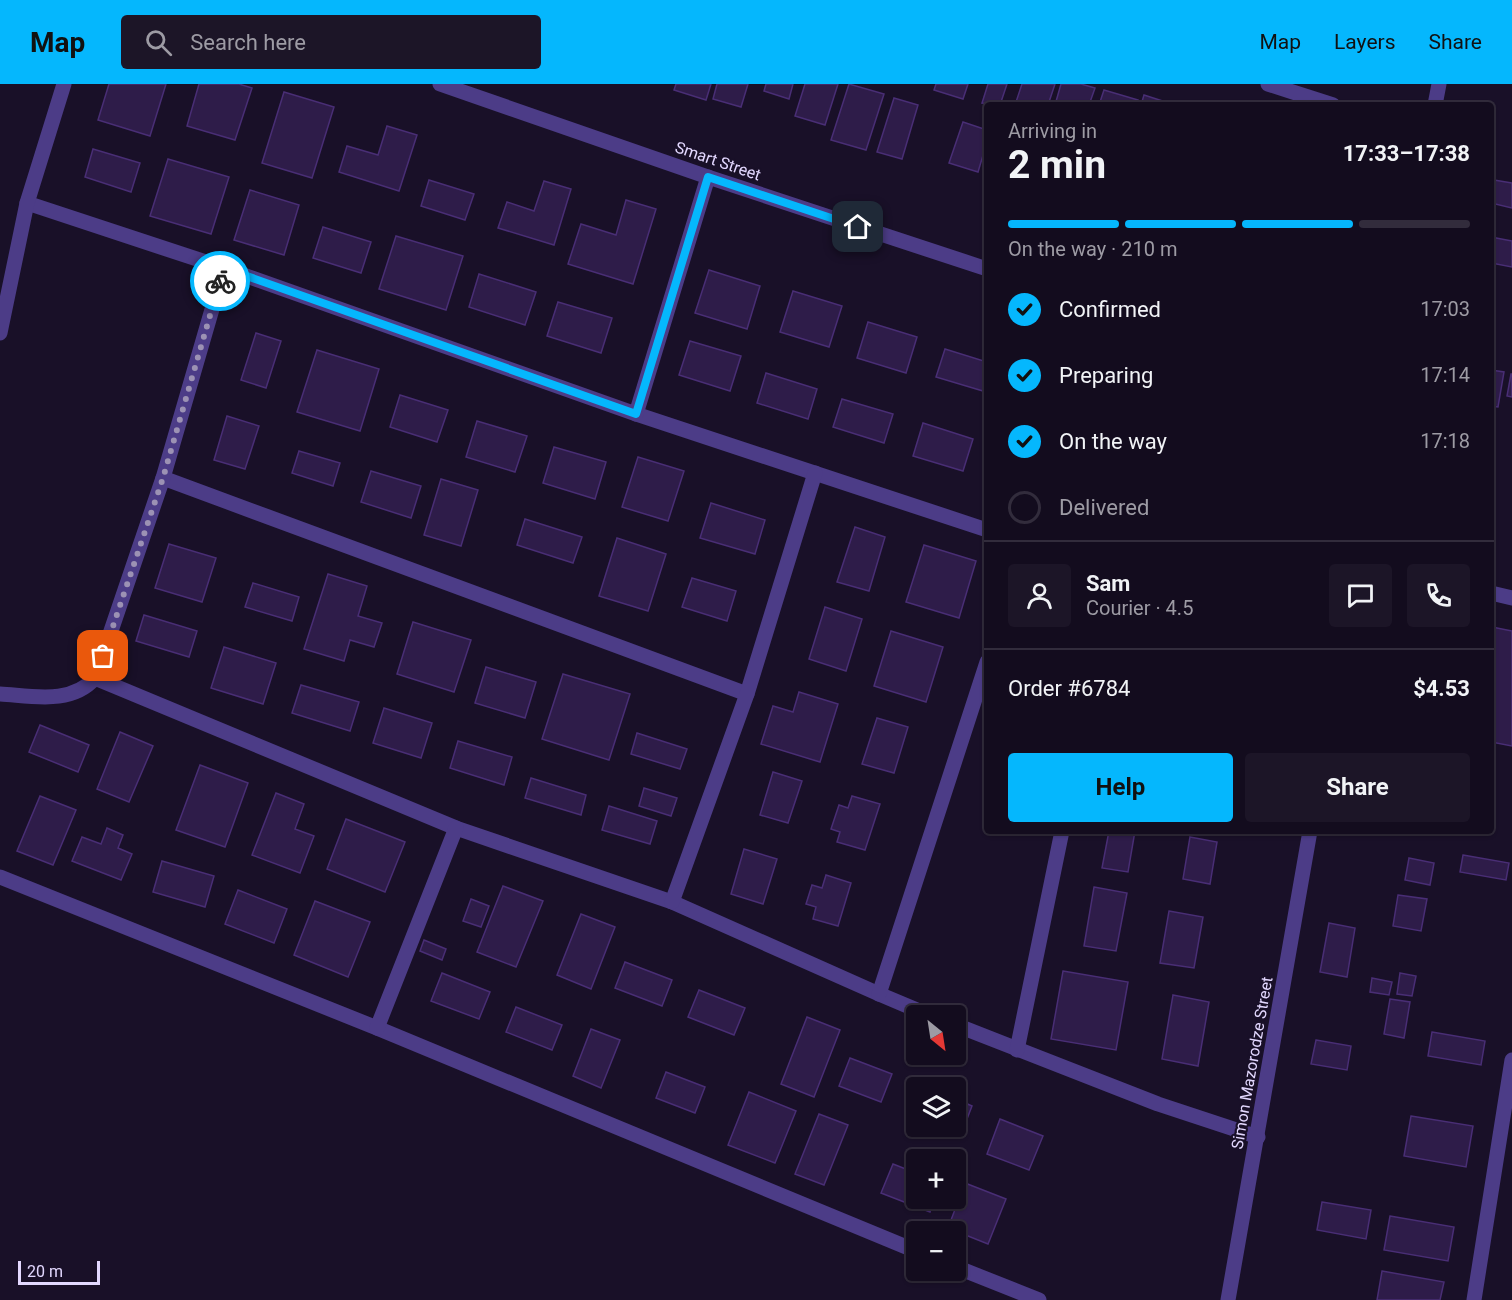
<!DOCTYPE html>
<html lang="en">
<head>
<meta charset="utf-8">
<style>
  :root { --surface:#130c1e; --page:#1c1527; --text:#f1f3f6; --muted:#9d9ba4; --line:#322c3c; --accent:#05b7fd }
  body { margin:0; font-family:Roboto,sans-serif; background:var(--page); color:var(--text); height:100vh; display:flex; flex-direction:column; font-size:22px; white-space:nowrap }
  * { box-sizing:border-box; margin:0 }
  p { font-size:20px; color:var(--muted) }
  .icon { flex:none; width:33px; height:33px; fill:none; stroke:currentColor; stroke-width:2; stroke-linecap:round; stroke-linejoin:round }
  .map { position:relative; flex:1; overflow:hidden }
  .drawer { position:absolute; left:984px; top:18px; width:510px; height:732px; display:flex; flex-direction:column; background:var(--surface); border-radius:6px; box-shadow:0 2px 4px #0004,0 0 0 2px var(--line) }
  .drawer>* { flex:none }
  .needle { width:39px; rotate:150deg }
  .controls { position:absolute; left:906px; top:921px; display:grid; gap:12px }
  .controls a { display:grid; place-items:center; width:60px; height:60px; border-radius:6px; background:var(--surface); box-shadow:0 2px 4px #0004,0 0 0 2px var(--line); font-size:30px }
  .scale { position:absolute; left:18px; bottom:15px; width:82px; box-sizing:border-box; padding-left:6px; border:3px solid #e3d8ff; border-top:0; font-size:16px; line-height:21px; white-space:nowrap; color:#e3d8ff; -webkit-text-stroke:4px #191028; paint-order:stroke }
  .pin { position:absolute; display:grid; place-items:center; width:51px; height:51px; color:#fff; margin:-26px; border-radius:12px; box-shadow:0 3px 9px #0006 }
  .courier { position:absolute; display:grid; place-items:center; width:60px; height:60px; margin:-30px; border:4px solid #05b7fd; border-radius:50%; background:#fff; color:#222; box-shadow:0 2px 8px #0007 }
  .headline em { font-style:normal; font-weight:700 }
  .headline div { display:flex; flex-direction:column-reverse }
  .headline { display:flex; align-items:center; justify-content:space-between; height:102px; padding:0 24px }
  h1 { font-size:39px; font-weight:700; line-height:45px }
  .bar { display:grid; grid-template-columns:repeat(4,1fr); gap:9px 6px; align-content:center; height:72px; padding:0 24px }
  .bar i { height:8px; border-radius:4px; background:var(--line) }
  .bar .selected { background:var(--accent) }
  .bar p { grid-column:span 4 }
  .line { display:flex; align-items:center; gap:15px; padding:0 24px; border-top:2px solid var(--line) }
  .line div { flex:1 }
  .round { display:grid; place-items:center; flex:none; width:63px; height:63px; border-radius:6px; background:var(--page) }
  ol { padding:0 24px; list-style:none }
  li { display:flex; align-items:center; gap:18px; height:66px }
  li p { margin-inline-start:auto }
  li .icon { padding:6px; border-radius:50%; background:var(--accent); color:#111; stroke-width:4 }
  li:last-child { color:var(--muted) }
  li i { width:33px; height:33px; border:3px solid var(--line); border-radius:50% }
  .cta { display:flex; gap:12px; margin-top:auto; padding:12px 24px }
  .cta a { flex:1; height:69px; border-radius:6px; background:var(--accent); color:#111; font-size:24px; font-weight:700; line-height:69px; text-align:center }
  .cta a+a { background:var(--page); color:var(--text) }
  header { display:flex; align-items:center; gap:36px; box-sizing:border-box; height:84px; padding:0 30px; background:var(--accent); color:#111 }
  header strong { font-size:28px }
  nav { display:flex; gap:33px; margin-inline-start:auto; font-size:21px }
  .search { width:420px; height:54px; background:var(--page); display:flex; align-items:center; gap:15px; box-sizing:border-box; padding:0 21px; border-radius:6px; color:var(--muted); font-size:22px }
  .map>svg:first-child { display:block }
  .building { fill:#2e1c49; stroke:#492e75; stroke-width:1.5 }
  .lines { fill:none; stroke-linecap:round; stroke-linejoin:round }
  .street { stroke:#4c3c87; stroke-width:15 }
  .done { stroke:#9c92b4; stroke-width:6; stroke-dasharray:0 10.8 }
  .route { stroke:#05b7fd; stroke-width:8 }
  .labels { text-anchor:middle; dominant-baseline:central; stroke-width:4.5; stroke-linejoin:round; paint-order:stroke }
  .street-label { font-size:16px; fill:#e3d8ff; stroke:#191028 }
</style>
</head>
<body>
<header>
<strong>Map</strong>
<div class="search"><svg class="icon" aria-label="search" viewBox="0 0 24 24"><circle cx="10" cy="10" r="6"/><path d="M15 15l6 6"/></svg>Search here</div>
<nav><a>Map</a><a>Layers</a><a>Share</a></nav>
</header>
<div class="map">
<svg width="1512" height="1216" viewBox="0 0 1512 1216">
  <rect width="100%" height="100%" fill="#191028"/>
  <g class="building">
    <polygon points="109,0 166,0 150,52 98,36"/>
    <polygon points="199,0 239,0 252,4 235,56 187,42"/>
    <polygon points="676,0 711,0 706,16 674,6"/>
    <polygon points="717,0 748,0 741,23 713,15"/>
    <polygon points="766,0 793,0 789,15 764,7"/>
    <polygon points="805,0 838,0 825,41 795,32"/>
    <polygon points="849,0 884,10 866,66 831,56"/>
    <polygon points="936,0 968,0 963,15 934,6"/>
    <polygon points="988,0 1007,0 1000,21 982,19"/>
    <polygon points="1022,0 1055,0 1048,21 1015,21"/>
    <polygon points="1061,0 1081,0 1095,4 1089,21 1055,21"/>
    <polygon points="1104,6 1138,16 1136,21 1099,21"/>
    <polygon points="284,8 334,23 312,94 262,79"/>
    <polygon points="1144,11 1175,21 1141,21"/>
    <polygon points="894,14 918,21 902,75 877,68"/>
    <polygon points="963,38 987,46 987,58 978,88 949,79"/>
    <polygon points="387,42 417,51 399,107 339,88 347,62 378,71"/>
    <polygon points="93,65 140,79 131,108 85,93"/>
    <polygon points="168,75 229,93 211,150 150,132"/>
    <polygon points="429,96 474,110 465,136 421,122"/>
    <polygon points="1494,96 1512,99 1512,124 1491,119"/>
    <polygon points="544,97 571,105 554,161 498,144 507,118 534,127"/>
    <polygon points="250,106 299,121 284,171 234,156"/>
    <polygon points="626,116 656,125 633,200 568,180 581,140 616,151"/>
    <polygon points="323,143 371,158 361,189 313,174"/>
    <polygon points="396,152 463,172 446,226 379,205"/>
    <polygon points="1491,153 1512,157 1512,183 1491,179"/>
    <polygon points="709,186 760,202 747,245 695,229"/>
    <polygon points="479,190 536,208 525,241 469,223"/>
    <polygon points="793,207 842,222 829,263 780,248"/>
    <polygon points="558,218 612,234 601,269 547,252"/>
    <polygon points="868,238 917,253 906,289 857,274"/>
    <polygon points="256,249 281,257 266,304 241,296"/>
    <polygon points="690,257 741,272 730,307 679,291"/>
    <polygon points="945,265 987,278 987,293 983,307 936,293"/>
    <polygon points="317,266 379,285 360,347 297,328"/>
    <polygon points="1491,286 1504,288 1498,323 1491,322"/>
    <polygon points="766,289 817,305 808,335 757,319"/>
    <polygon points="1511,290 1512,290 1512,313 1507,312"/>
    <polygon points="400,311 448,326 437,358 390,343"/>
    <polygon points="842,315 893,330 884,359 833,343"/>
    <polygon points="227,332 259,342 245,385 214,376"/>
    <polygon points="477,337 527,352 515,388 466,373"/>
    <polygon points="923,339 973,355 963,387 913,372"/>
    <polygon points="554,363 606,378 595,415 543,399"/>
    <polygon points="299,367 340,379 333,402 292,389"/>
    <polygon points="638,373 684,387 668,437 622,423"/>
    <polygon points="371,387 421,402 411,434 361,418"/>
    <polygon points="441,395 478,406 461,462 424,451"/>
    <polygon points="711,419 765,436 755,470 700,454"/>
    <polygon points="525,435 582,453 573,479 517,461"/>
    <polygon points="855,443 885,453 869,507 837,498"/>
    <polygon points="617,454 666,470 648,527 599,512"/>
    <polygon points="169,460 216,474 202,518 155,504"/>
    <polygon points="924,461 976,477 959,534 906,518"/>
    <polygon points="328,490 367,502 358,532 382,539 374,563 350,556 344,577 304,565"/>
    <polygon points="692,494 736,507 727,537 682,523"/>
    <polygon points="253,499 299,513 292,537 245,523"/>
    <polygon points="825,523 862,535 846,587 809,575"/>
    <polygon points="144,531 197,547 189,573 136,557"/>
    <polygon points="413,538 471,556 454,608 397,590"/>
    <polygon points="1492,543 1512,547 1512,662 1491,658"/>
    <polygon points="891,547 943,563 926,618 874,602"/>
    <polygon points="224,563 276,579 263,620 211,604"/>
    <polygon points="486,583 536,598 525,634 475,619"/>
    <polygon points="563,590 630,610 609,676 542,655"/>
    <polygon points="301,601 359,618 350,647 292,629"/>
    <polygon points="799,608 838,620 820,678 761,660 773,622 793,628"/>
    <polygon points="384,624 432,639 421,674 373,659"/>
    <polygon points="877,634 908,643 894,689 862,680"/>
    <polygon points="40,641 89,661 78,688 29,668"/>
    <polygon points="120,648 153,662 129,718 97,705"/>
    <polygon points="637,649 687,665 680,685 631,670"/>
    <polygon points="458,657 512,673 504,701 450,684"/>
    <polygon points="200,681 248,699 225,763 176,746"/>
    <polygon points="773,688 802,697 788,739 760,731"/>
    <polygon points="531,694 586,711 581,731 525,714"/>
    <polygon points="644,704 677,714 671,732 639,722"/>
    <polygon points="276,709 304,720 295,745 314,752 300,789 252,771"/>
    <polygon points="40,712 76,726 53,781 17,767"/>
    <polygon points="852,712 880,720 865,766 837,758 840,748 831,745 839,721 848,724"/>
    <polygon points="609,722 657,737 650,760 602,746"/>
    <polygon points="346,735 405,758 385,808 327,785"/>
    <polygon points="107,744 123,751 118,764 132,770 121,796 72,777 82,753 101,760"/>
    <polygon points="1109,747 1135,747 1128,788 1102,784"/>
    <polygon points="1190,753 1217,758 1210,800 1183,795"/>
    <polygon points="744,765 777,775 763,820 731,810"/>
    <polygon points="1463,771 1509,779 1506,796 1460,788"/>
    <polygon points="1409,774 1434,779 1430,801 1405,796"/>
    <polygon points="162,777 214,792 205,823 153,808"/>
    <polygon points="826,791 851,799 838,842 813,835 816,823 806,820 812,801 822,804"/>
    <polygon points="503,802 543,817 516,883 477,868"/>
    <polygon points="1094,803 1127,809 1116,867 1084,862"/>
    <polygon points="238,806 287,825 274,859 225,840"/>
    <polygon points="1398,811 1427,815 1421,847 1393,842"/>
    <polygon points="471,815 489,822 481,843 463,837"/>
    <polygon points="315,817 370,838 348,893 294,871"/>
    <polygon points="1169,827 1203,833 1194,884 1160,879"/>
    <polygon points="581,830 615,843 591,905 557,891"/>
    <polygon points="1329,839 1355,844 1347,893 1320,888"/>
    <polygon points="424,856 446,865 442,876 420,867"/>
    <polygon points="625,878 672,896 662,922 615,904"/>
    <polygon points="1063,887 1128,898 1116,966 1051,955"/>
    <polygon points="442,889 490,908 479,935 431,917"/>
    <polygon points="1400,889 1416,892 1412,912 1397,910"/>
    <polygon points="1372,894 1392,898 1389,911 1370,908"/>
    <polygon points="699,906 745,924 734,951 688,933"/>
    <polygon points="1173,911 1209,918 1198,982 1162,975"/>
    <polygon points="1390,915 1410,918 1404,954 1384,950"/>
    <polygon points="516,923 562,941 552,966 506,948"/>
    <polygon points="807,933 840,946 814,1013 781,1000"/>
    <polygon points="591,945 620,956 601,1004 573,992"/>
    <polygon points="1432,948 1485,957 1481,981 1428,972"/>
    <polygon points="1316,956 1351,962 1347,986 1311,980"/>
    <polygon points="850,974 892,990 881,1018 839,1002"/>
    <polygon points="666,988 705,1003 695,1029 656,1014"/>
    <polygon points="749,1008 796,1027 775,1079 728,1061"/>
    <polygon points="956,1015 972,1022 962,1048 948,1042 956,1042"/>
    <polygon points="819,1030 848,1041 824,1101 795,1090"/>
    <polygon points="1411,1032 1473,1042 1466,1083 1404,1072"/>
    <polygon points="1000,1035 1043,1052 1029,1086 987,1070"/>
    <polygon points="893,1080 916,1089 916,1114 935,1114 930,1128 881,1109"/>
    <polygon points="965,1099 1006,1115 988,1160 948,1144"/>
    <polygon points="1322,1118 1371,1126 1366,1155 1317,1146"/>
    <polygon points="1390,1132 1454,1143 1448,1177 1384,1166"/>
    <polygon points="1382,1187 1444,1198 1440,1216 1377,1216"/>
  </g>
  <g class="lines">
    <g class="street">
      <polyline points="440,0 708,93 987,185"/>
      <polyline points="1268,0 1333,21"/>
      <polyline points="1435,21 1439,0"/>
      <polyline points="27,119 224,184 636,330 987,446"/>
      <polyline points="0,249 27,119 64,0"/>
      <polyline points="636,330 708,93"/>
      <polyline points="163,394 747,610"/>
      <polyline points="1491,509 1512,514"/>
      <polyline points="95,594 163,394 224,184"/>
      <path d="M0,610c33,2 71,11 95,-16l361,150 216,74 207,92 52,22"/>
      <polyline points="0,793 377,944 916,1167"/>
      <polyline points="672,818 747,610 815,389"/>
      <polyline points="879,910 987,578"/>
      <polyline points="956,941 1158,1020 1258,1053"/>
      <polyline points="377,944 456,744"/>
      <polyline points="1017,966 1062,747"/>
      <polyline points="956,1183 1039,1216"/>
      <polyline points="1228,1216 1310,747"/>
      <polyline points="1474,1216 1512,976"/>
    </g>
  </g>
  <g class="lines">
    <polyline class="done" points="103,572 163,394 220,197"/>
    <polyline class="route" points="220,197 224,184 636,330 708,93 858,143"/>
  </g>
  <g class="labels">
    <g class="street-label">
      <text transform="translate(718 77) rotate(19)">Smart Street</text>
      <text transform="translate(1252 979) rotate(-80)">Simon Mazorodze Street</text>
    </g>
  </g>
</svg>
<div class="controls">
<a><svg class="needle" viewBox="-14 -14 28 28"><path d="M0-13l5 13h-10z" fill="#e53935"/><path d="M0 13l5-13h-10z" fill="#9d9ba4"/></svg></a>
<a><svg class="icon" aria-label="layers" viewBox="0 0 24 24"><path d="M12 4l9 5-9 5-9-5zM3 14l9 5 9-5"/></svg></a>
<a>+</a>
<a>−</a>
</div>
<div class="scale">20 m</div>
<div class="pin" style="left:103px;top:572px;background:#ea580c"><svg class="icon" aria-label="bag" viewBox="0 0 24 24"><path d="M5 8h14l-1 12H6zM9 8a3 3 0 0 1 6 0"/></svg></div>
<div class="pin" style="left:858px;top:143px;background:#1f2937"><svg class="icon" aria-label="home" viewBox="0 0 24 24"><path d="M3 11l9-7 9 7M6 9v11h12V9"/></svg></div>
<div class="courier" style="left:220px;top:197px"><svg class="icon" aria-label="bike" viewBox="0 0 24 24"><circle cx="6" cy="16" r="4"/><circle cx="18" cy="16" r="4"/><path d="M6 16l4-8h5l3 8M10 8l3 8H6M13 5h3"/></svg></div>
<section class="drawer">
<div class="headline"><div><h1>2 min</h1><p>Arriving in</p></div><em>17:33–17:38</em></div>
<div class="bar"><i class="selected"></i><i class="selected"></i><i class="selected"></i><i></i><p>On the way · 210 m</p></div>
<ol>
<li><svg class="icon" aria-label="check" viewBox="0 0 24 24"><path d="M5 12l5 5 9-10"/></svg>Confirmed<p>17:03</p></li>
<li><svg class="icon" aria-label="check" viewBox="0 0 24 24"><path d="M5 12l5 5 9-10"/></svg>Preparing<p>17:14</p></li>
<li><svg class="icon" aria-label="check" viewBox="0 0 24 24"><path d="M5 12l5 5 9-10"/></svg>On the way<p>17:18</p></li>
<li><i></i>Delivered</li>
</ol>
<div class="line" style="height:108px"><a class="round"><svg class="icon" aria-label="person" viewBox="0 0 24 24"><circle cx="12" cy="8" r="4"/><path d="M4 21q1-7 8-7t8 7"/></svg></a><div><b>Sam</b><p>Courier · 4.5</p></div><a class="round"><svg class="icon" aria-label="chat" viewBox="0 0 24 24"><path d="M4 5h16v11H9l-5 4z"/></svg></a><a class="round"><svg class="icon" aria-label="phone" viewBox="0 0 24 24"><path d="M5 4h4l2 5-3 2q2 4 5 5l2-3 5 2v4C11 20 4 13 5 4z"/></svg></a></div>
<div class="line" style="height:78px"><div>Order #6784</div><b>$4.53</b></div>
<div class="cta"><a>Help</a><a>Share</a></div>
</section>
</div>
</body>
</html>
